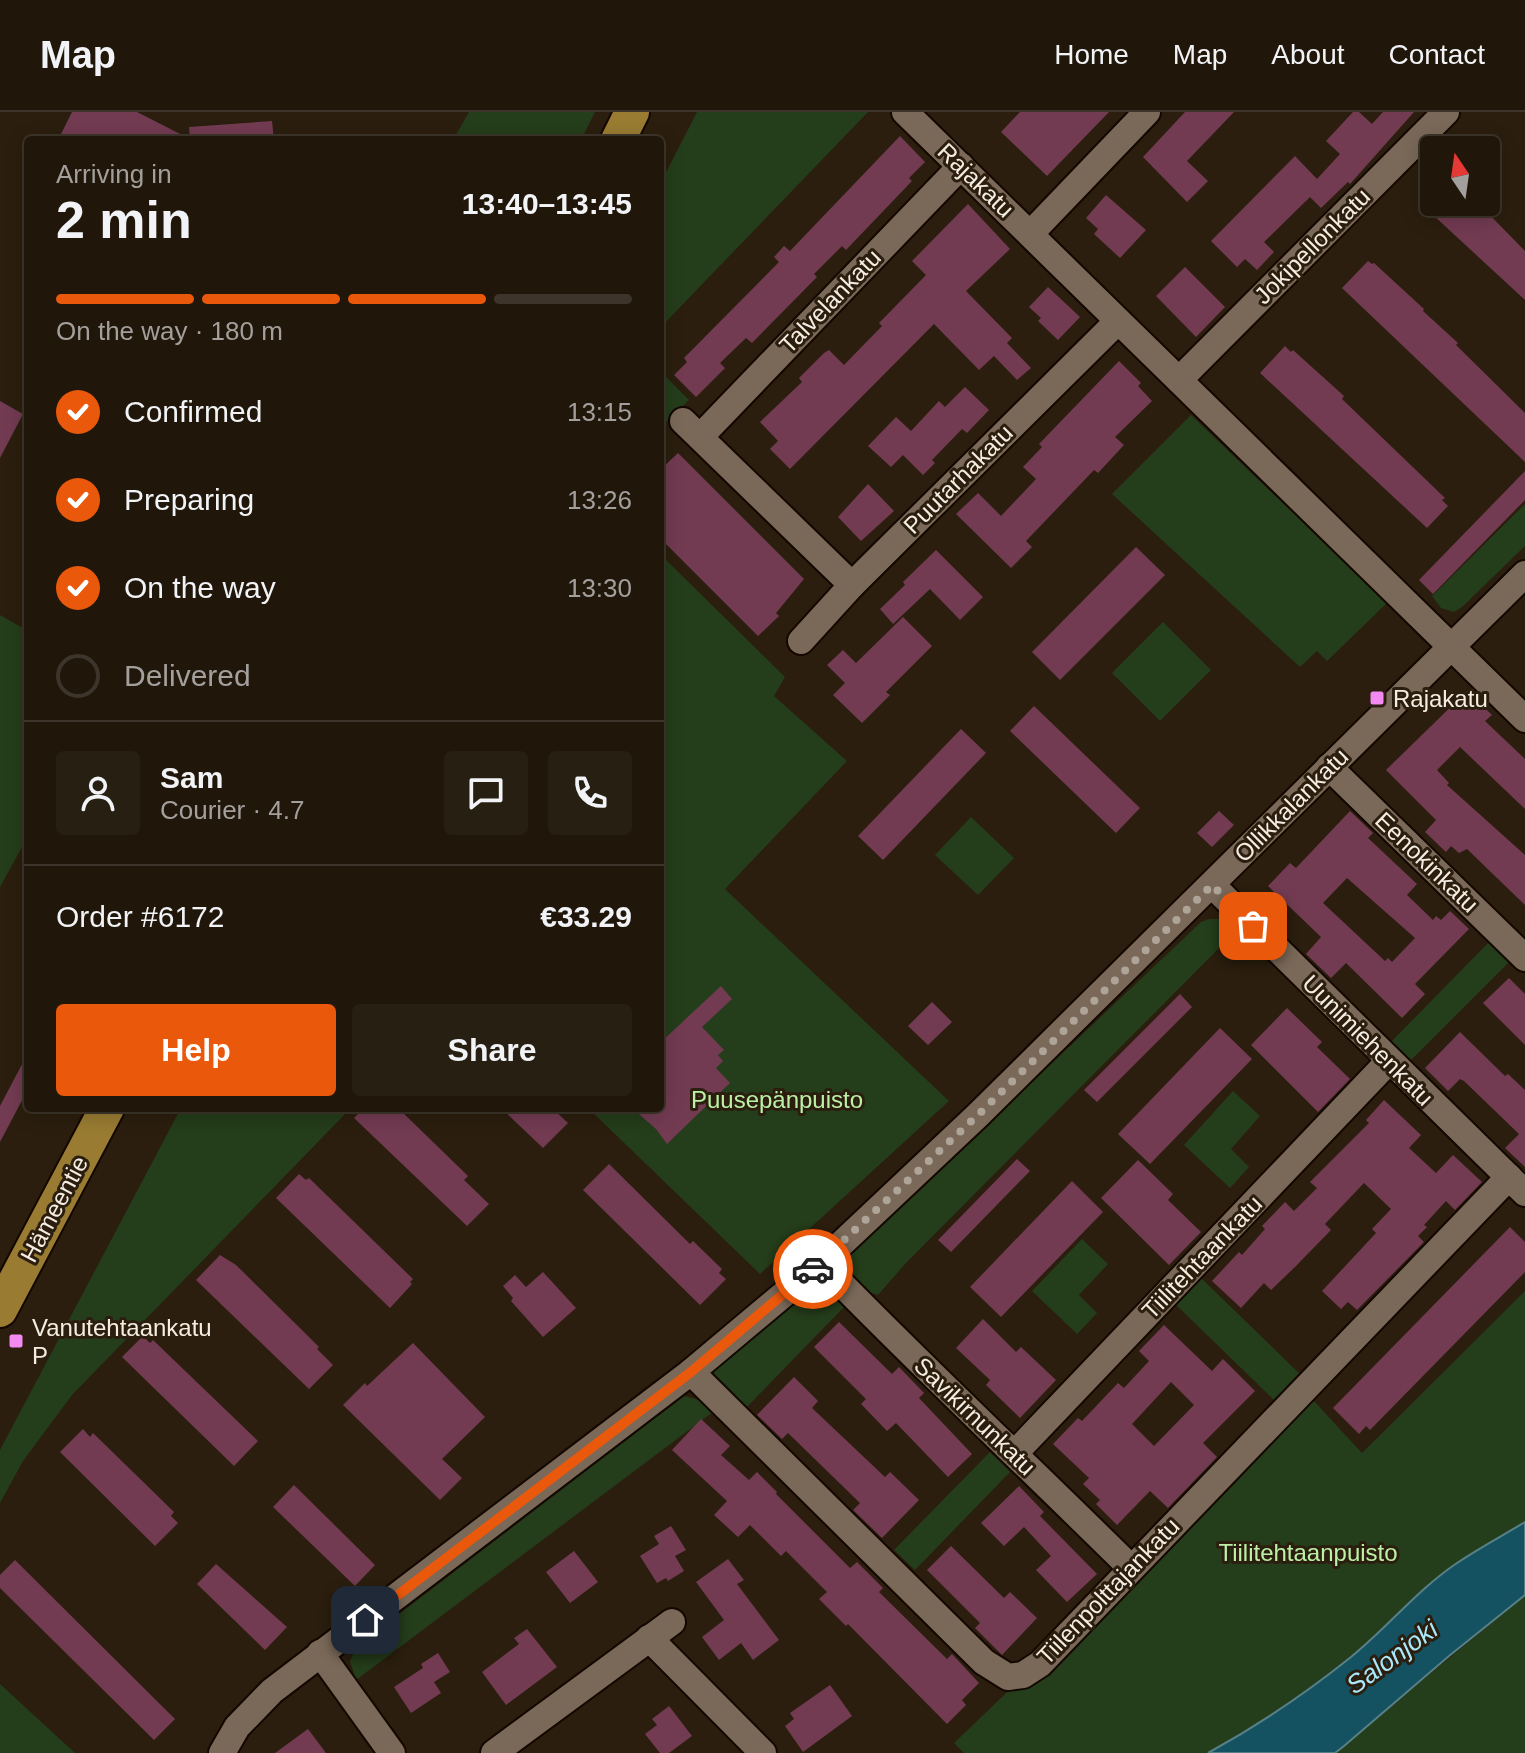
<!DOCTYPE html>
<html lang="en">
<head>
<meta charset="utf-8">
<style>
  :root { --surface:#20160a; --page:#281f13; --text:#f1f3f6; --muted:#a29f9c; --line:#3d352b; --accent:#ea580c }
  body { margin:0; font-family:Arial,sans-serif; background:var(--page); color:var(--text); height:100vh; display:flex; flex-direction:column; font-size:30px; white-space:nowrap }
  * { box-sizing:border-box; margin:0 }
  p { font-size:26px; color:var(--muted) }
  .icon { flex:none; width:44px; height:44px; fill:none; stroke:currentColor; stroke-width:2; stroke-linecap:round; stroke-linejoin:round }
  .map { position:relative; flex:1; overflow:hidden }
  .drawer { position:absolute; left:24px; top:24px; width:640px; height:976px; display:flex; flex-direction:column; background:var(--surface); border-radius:8px; box-shadow:0 4px 20px #0003,0 0 0 2px var(--line) }
  .drawer>* { flex:none }
  .needle { width:52px; rotate:347deg }
  .buttons { position:absolute; left:1420px; top:24px; display:grid; gap:16px }
  .buttons a { display:grid; place-items:center; width:80px; height:80px; border-radius:8px; background:var(--surface); box-shadow:0 4px 20px #0003,0 0 0 2px var(--line); font-size:40px }
  .pin { position:absolute; display:grid; place-items:center; width:68px; height:68px; color:#fff; margin:-34px; border-radius:16px; box-shadow:0 4px 12px #0006 }
  .courier { position:absolute; display:grid; place-items:center; width:80px; height:80px; margin:-40px; border:6px solid #ea580c; border-radius:50%; background:#fff; color:#222; box-shadow:0 2px 10px #0007 }
  .summary em { font-style:normal; font-weight:600 }
  .summary div { display:flex; flex-direction:column-reverse }
  .summary { display:flex; align-items:center; justify-content:space-between; height:136px; padding:0 32px }
  h1 { font-size:52px; font-weight:600; line-height:60px }
  .bar { display:grid; grid-template-columns:repeat(4,1fr); gap:12px 8px; align-content:center; height:96px; padding:0 32px }
  .bar i { height:10px; border-radius:6px; background:var(--line) }
  .bar .current { background:var(--accent) }
  .bar p { grid-column:span 4 }
  .line { display:flex; align-items:center; gap:20px; padding:0 32px; border-top:2px solid var(--line) }
  .line div { flex:1 }
  .round { display:grid; place-items:center; flex:none; width:84px; height:84px; border-radius:8px; background:var(--page) }
  ol { padding:0 32px; list-style:none }
  li { display:flex; align-items:center; gap:24px; height:88px }
  li p { margin-inline-start:auto }
  li .icon { padding:8px; border-radius:50%; background:var(--accent); color:#fff; stroke-width:4 }
  li:last-child { color:var(--muted) }
  li i { width:44px; height:44px; border:4px solid var(--line); border-radius:50% }
  .primary-button { display:flex; gap:16px; margin-top:auto; padding:16px 32px }
  .primary-button a { flex:1; height:92px; border-radius:8px; background:var(--accent); color:#fff; font-size:32px; font-weight:600; line-height:92px; text-align:center }
  .primary-button a+a { background:var(--page); color:var(--text) }
  header { display:flex; align-items:center; gap:48px; box-sizing:border-box; height:112px; padding:0 40px; background:var(--surface); border-bottom:2px solid var(--line) }
  header strong { font-size:38px }
  nav { display:flex; gap:44px; margin-inline-start:auto; font-size:28px }
  .map>svg:first-child { display:block }
  .green { fill:#243d1a }
  .water { fill:#145261; stroke:#588088; stroke-width:2 }
  .building { fill:#723b52; fill-rule:evenodd }
  .lines { fill:none; stroke-linecap:round; stroke-linejoin:round }
  .minor-casing { stroke:#130700; stroke-width:30 }
  .major-casing { stroke:#130700; stroke-width:38 }
  .minor { stroke:#7a6958; stroke-width:26 }
  .major { stroke:#997c32; stroke-width:34 }
  .done { stroke:#aea498; stroke-width:8; stroke-dasharray:0 14.4 }
  .route { stroke:#ea580c; stroke-width:10 }
  .poi-dot { fill:#f38af2; stroke:#2b1e0e; stroke-width:3 }
  .labels { text-anchor:middle; dominant-baseline:central; stroke-width:6; stroke-linejoin:round; paint-order:stroke }
  .street-label { font-size:24px; fill:#f5ece2; stroke:#2b1e0e }
  .poi-label { font-size:24px; fill:#f5ece2; stroke:#2b1e0e; text-anchor:start }
  .park-label { font-size:24px; fill:#bbf0a7; stroke:#2b1e0e }
  .water-label { font-size:26px; font-style:italic; fill:#aae8fa; stroke:#2b1e0e }
</style>
</head>
<body>
<header>
<strong>Map</strong>
<nav><a>Home</a><a>Map</a><a>About</a><a>Contact</a></nav>
</header>
<div class="map">
<svg width="1525" height="1641" viewBox="0 0 1525 1641">
  <rect width="100%" height="100%" fill="#2b1e0e"/>
  <g class="green">
    <polygon points="469,0 595,0 581,28 453,28"/>
    <polygon points="697,0 868,0 660,216 660,72"/>
    <polygon points="660,259 689,288 665,311 660,307"/>
    <polygon points="1191,303 1387,491 1327,549 1317,539 1300,555 1112,382"/>
    <polygon points="1525,392 1525,434 1462,495 1454,500 1441,496 1432,484"/>
    <polygon points="660,442 785,565 774,584 847,649 725,777 949,989 760,1162 588,996 660,996"/>
    <polygon points="0,503 28,519 28,724 0,775"/>
    <polygon points="1163,510 1211,558 1160,609 1112,561"/>
    <polygon points="971,705 1014,746 978,783 935,743"/>
    <polygon points="1209,807 1224,807 1238,817 906,1151 878,1183 865,1179 844,1159 845,1147 1201,810"/>
    <polygon points="1490,829 1510,849 1410,949 1391,930"/>
    <polygon points="1233,979 1260,1004 1231,1037 1249,1055 1230,1076 1184,1033"/>
    <polygon points="181,996 351,996 72,1283 23,1349 0,1391 0,1338"/>
    <polygon points="1082,1127 1108,1152 1079,1183 1097,1201 1077,1222 1032,1179"/>
    <polygon points="1199,1164 1301,1263 1275,1289 1174,1191"/>
    <polygon points="816,1177 832,1180 844,1195 744,1298 714,1266 714,1259 807,1180"/>
    <polygon points="1525,1179 1525,1410 1456,1452 1420,1480 1353,1543 1309,1577 1261,1612 1208,1641 964,1641 954,1631 1313,1288 1362,1341"/>
    <polygon points="684,1284 704,1289 713,1300 356,1568 350,1549 356,1535"/>
    <polygon points="990,1340 1010,1360 915,1458 894,1438"/>
    <polygon points="1525,1483 1525,1641 1335,1641"/>
    <polygon points="0,1572 75,1641 0,1641"/>
  </g>
  <path class="water" d="M1525,1410v73l-76,61 -105,90 -9,7h-127c51,-28 98,-60 143,-96 37,-30 66,-67 106,-94 22,-15 45,-27 68,-41z"/>
  <g class="building">
    <polygon points="72,0 137,0 190,27 189,15 272,9 274,28 58,28"/>
    <polygon points="1020,0 1109,0 1047,64 1001,20"/>
    <polygon points="1185,0 1234,0 1187,49 1208,69 1187,90 1143,45"/>
    <polygon points="1353,0 1359,0 1372,12 1383,0 1414,0 1350,72 1348,70 1321,96 1310,85 1264,130 1274,140 1257,158 1245,147 1237,155 1211,129 1295,44 1317,67 1340,42 1326,29"/>
    <polygon points="900,24 925,50 909,66 912,69 846,138 842,134 814,162 817,165 752,231 746,226 720,251 725,256 696,285 674,263 687,250 684,246 779,150 774,145 784,134 790,139"/>
    <polygon points="1106,83 1146,118 1120,146 1094,122 1098,117 1086,106"/>
    <polygon points="1419,90 1477,90 1525,139 1525,188"/>
    <polygon points="968,92 1010,137 966,179 1012,226 1007,231 1031,256 1017,268 994,244 979,258 934,212 790,357 770,337 778,329 760,310 802,270 799,266 824,241 829,238 844,253 882,214 879,211 926,163 912,149"/>
    <polygon points="1368,149 1372,152 1374,151 1424,197 1423,199 1458,231 1456,233 1525,301 1525,350 1342,176"/>
    <polygon points="1185,155 1225,195 1196,225 1156,184"/>
    <polygon points="1048,175 1080,205 1058,228 1038,209 1041,206 1029,195"/>
    <polygon points="1285,234 1291,240 1293,238 1344,284 1342,287 1445,386 1442,388 1448,394 1427,416 1260,261"/>
    <polygon points="1119,249 1141,271 1138,274 1152,289 1115,325 1124,333 1098,361 1094,358 1026,429 1032,435 1011,456 956,402 978,381 1001,404 1036,367 1023,355 1042,335 1039,332"/>
    <polygon points="965,275 989,298 967,321 962,317 932,348 935,351 923,363 903,343 891,355 868,334 896,305 911,319 939,289 945,295"/>
    <polygon points="0,289 23,302 0,346"/>
    <polygon points="678,341 804,467 776,501 779,504 758,524 660,426 660,358"/>
    <polygon points="1525,359 1525,388 1433,482 1419,468"/>
    <polygon points="868,372 894,399 861,429 838,405"/>
    <polygon points="1136,435 1165,463 1060,568 1032,540"/>
    <polygon points="936,438 983,485 960,508 930,477 893,512 880,497 905,473 903,470"/>
    <polygon points="903,505 932,534 886,580 890,583 862,611 833,583 845,571 827,553 843,538 856,551"/>
    <polygon points="1467,579 1492,603 1485,609 1525,647 1525,697 1460,635 1437,658 1449,671 1447,673 1525,743 1525,793 1467,737 1459,741 1451,734 1446,740 1425,720 1436,708 1386,658"/>
    <polygon points="1034,594 1140,696 1116,721 1010,619"/>
    <polygon points="961,617 986,641 883,748 858,724"/>
    <polygon points="1219,699 1234,713 1212,735 1197,721"/>
    <path d="M1350,699l23,22 -5,5 49,46 -10,11 26,25 3,-4 5,4 9,-9 19,18 -54,55 10,10 -23,24 -56,-55 -15,15 -25,-24 15,-17 -53,-51 22,-23 6,5zM1347,766l68,60 -23,24 -4,-4 -3,3 -62,-58z"/>
    <polygon points="1509,866 1525,882 1525,933 1483,891"/>
    <polygon points="721,874 732,887 702,915 724,938 718,943 723,949 716,956 730,971 667,1032 656,1017 632,996 660,996 660,931"/>
    <polygon points="1180,882 1192,895 1097,990 1084,978"/>
    <polygon points="932,890 952,910 928,933 908,914"/>
    <polygon points="1287,896 1322,930 1317,935 1350,967 1318,1000 1251,933"/>
    <polygon points="1220,916 1252,947 1150,1052 1118,1022"/>
    <polygon points="1460,920 1505,964 1508,962 1525,978 1525,1055 1505,1036 1519,1022 1464,969 1460,967 1448,979 1425,956"/>
    <polygon points="28,941 28,977 0,1030 0,994"/>
    <polygon points="1384,988 1421,1023 1409,1036 1436,1061 1453,1043 1482,1070 1455,1098 1446,1089 1424,1113 1427,1115 1418,1124 1424,1130 1357,1198 1348,1190 1341,1197 1322,1179 1376,1121 1372,1117 1391,1097 1364,1071 1325,1112 1331,1118 1295,1155 1271,1178 1264,1171 1241,1196 1212,1169 1239,1140 1242,1143 1265,1117 1262,1114 1285,1090 1294,1099 1317,1076 1310,1070 1369,1011 1366,1008"/>
    <polygon points="364,996 398,996 468,1064 464,1068 489,1092 467,1114 354,1006"/>
    <polygon points="501,996 552,996 568,1011 543,1036"/>
    <polygon points="1017,1047 1030,1059 951,1140 938,1128"/>
    <polygon points="1138,1048 1173,1082 1168,1088 1201,1120 1169,1153 1101,1086"/>
    <polygon points="609,1052 690,1132 693,1129 722,1157 719,1161 726,1167 700,1193 583,1078"/>
    <polygon points="299,1062 306,1068 309,1066 413,1167 410,1170 412,1172 390,1196 276,1086"/>
    <polygon points="1072,1069 1103,1100 1001,1205 970,1175"/>
    <polygon points="1510,1115 1525,1130 1525,1160 1370,1318 1366,1314 1359,1322 1333,1296"/>
    <polygon points="220,1143 236,1153 309,1225 319,1235 317,1237 333,1253 309,1277 196,1168"/>
    <polygon points="543,1160 576,1196 543,1225 511,1189 513,1186 503,1174 515,1163 526,1175"/>
    <polygon points="983,1207 1016,1240 1021,1235 1056,1268 1020,1306 986,1273 990,1268 956,1236"/>
    <polygon points="839,1210 892,1262 899,1255 924,1281 919,1286 972,1342 948,1365 896,1311 887,1319 861,1292 866,1287 814,1235"/>
    <path d="M1164,1213l48,46 11,-12 32,32 -52,52 14,14 -49,51 -18,-17 -33,34 -21,-21 4,-4 -17,-16 6,-6 -36,-34 25,-26 4,3 36,-38 6,5 25,-27 -10,-10zM1171,1270l23,23 -40,41 -22,-22z"/>
    <polygon points="143,1224 150,1231 153,1228 258,1329 234,1354 122,1245"/>
    <polygon points="413,1231 485,1305 442,1347 462,1366 440,1388 343,1293 365,1271 367,1274"/>
    <polygon points="794,1265 818,1289 812,1296 885,1365 890,1360 919,1388 882,1426 853,1398 860,1391 788,1321 782,1327 757,1303"/>
    <polygon points="701,1307 730,1334 721,1343 749,1368 757,1360 777,1380 776,1382 850,1456 857,1450 883,1476 879,1480 947,1547 952,1542 979,1571 962,1588 966,1593 947,1612 848,1512 846,1514 819,1487 827,1480 786,1439 781,1444 750,1413 738,1425 714,1403 727,1389 672,1338"/>
    <polygon points="83,1317 90,1325 93,1321 174,1400 171,1404 178,1411 155,1434 60,1340"/>
    <polygon points="294,1373 375,1453 355,1474 273,1395"/>
    <polygon points="1019,1374 1044,1400 1040,1404 1097,1462 1067,1490 1036,1458 1051,1444 1024,1415 1004,1434 981,1411"/>
    <polygon points="671,1414 686,1438 675,1444 684,1459 668,1469 666,1466 657,1471 640,1444 659,1432 654,1424"/>
    <polygon points="951,1434 1004,1486 1010,1480 1037,1506 1002,1543 975,1516 980,1511 927,1458"/>
    <polygon points="574,1439 598,1470 570,1491 546,1460"/>
    <polygon points="728,1447 744,1468 737,1472 779,1528 753,1548 741,1531 719,1548 702,1525 724,1508 696,1470"/>
    <polygon points="15,1448 175,1607 154,1628 0,1476 0,1463"/>
    <polygon points="216,1452 287,1515 265,1538 197,1472"/>
    <polygon points="527,1517 557,1555 506,1593 482,1560 519,1532 514,1526"/>
    <polygon points="438,1541 450,1560 434,1570 441,1581 411,1601 394,1575 423,1556 421,1552"/>
    <polygon points="830,1573 852,1604 803,1640 785,1614 794,1607 790,1601"/>
    <polygon points="669,1594 692,1624 669,1641 660,1641 645,1622 657,1613 652,1607"/>
    <polygon points="308,1617 326,1641 275,1641"/>
  </g>
  <g class="lines">
    <g class="minor-casing">
      <g id="minor">
        <polyline points="905,0 1525,607"/>
        <polyline points="1031,121 1147,0"/>
        <polyline points="1179,268 1446,0"/>
        <polyline points="683,309 852,473"/>
        <polyline points="700,325 961,54"/>
        <polyline points="801,529 852,473 1118,209"/>
        <polyline points="1329,655 1525,846"/>
        <polyline points="1212,773 1525,1081"/>
        <path d="M821,1151c101,104 207,203 310,305"/>
        <polyline points="691,1260 984,1550 1008,1565 1023,1563 1040,1552 1509,1065"/>
        <polyline points="1015,1341 1389,949"/>
        <polyline points="649,1526 763,1641"/>
        <polyline points="320,1541 392,1641"/>
        <polyline points="222,1641 237,1615 272,1579 691,1260 821,1151 978,1003 1525,462"/>
        <polyline points="494,1641 672,1510"/>
      </g>
    </g>
    <g class="major-casing">
      <g id="major">
        <polyline points="618,28 632,0"/>
        <polyline points="0,1198 107,996"/>
      </g>
    </g>
    <use href="#minor" class="minor"/>
    <use href="#major" class="major"/>
  </g>
  <g class="lines">
    <polyline class="done" points="813,1157 978,1003 1212,773 1253,814"/>
    <polyline class="route" points="365,1508 691,1260 813,1157"/>
  </g>
  <g class="poi-dot">
    <rect x="1369" y="578" width="16" height="16" rx="4"/>
    <rect x="8" y="1221" width="16" height="16" rx="4"/>
  </g>
  <g class="labels">
    <g class="street-label">
      <text transform="translate(976 68) rotate(44)">Rajakatu</text>
      <text transform="translate(1312 134) rotate(-45)">Jokipellonkatu</text>
      <text transform="translate(830 189) rotate(-46)">Talvelankatu</text>
      <text transform="translate(958 367) rotate(-45)">Puutarhakatu</text>
      <text transform="translate(1291 693) rotate(-45)">Ollikkalankatu</text>
      <text transform="translate(1427 750) rotate(44)">Eenokinkatu</text>
      <text transform="translate(1368 928) rotate(45)">Uunimiehenkatu</text>
      <text transform="translate(54 1097) rotate(-62)">Hämeentie</text>
      <text transform="translate(1202 1145) rotate(-46)">Tiilitehtaankatu</text>
      <text transform="translate(975 1304) rotate(44)">Savikirnunkatu</text>
      <text transform="translate(1108 1479) rotate(-46)">Tiilenpolttajankatu</text>
    </g>
    <g class="poi-label">
      <text x="1393" y="586">Rajakatu</text>
      <text x="32" y="1215">Vanutehtaankatu<tspan x="32" dy="28">P</tspan></text>
    </g>
    <g class="park-label">
      <text x="777" y="987">Puusepänpuisto</text>
      <text x="1308" y="1440">Tiilitehtaanpuisto</text>
    </g>
    <g class="water-label">
      <text transform="translate(1392 1545) rotate(-36)">Salonjoki</text>
    </g>
  </g>
</svg>
<div class="buttons">
<a><svg class="needle" viewBox="-14 -14 28 28"><path d="M0-13l5 13h-10z" fill="#e53935"/><path d="M0 13l5-13h-10z" fill="#a29f9c"/></svg></a>
</div>
<div class="pin" style="left:1253px;top:814px;background:#ea580c"><svg class="icon" aria-label="bag" viewBox="0 0 24 24"><path d="M5 8h14l-1 12H6zM9 8a3 3 0 0 1 6 0"/></svg></div>
<div class="pin" style="left:365px;top:1508px;background:#1f2937"><svg class="icon" aria-label="home" viewBox="0 0 24 24"><path d="M3 11l9-7 9 7M6 9v11h12V9"/></svg></div>
<div class="courier" style="left:813px;top:1157px"><svg class="icon" aria-label="car" viewBox="0 0 24 24"><path d="M5 17H2v-5l4-1 3-4h7l3 4 3 1v5h-3M9 17h6M6 11h13"/><circle cx="7" cy="17" r="2"/><circle cx="17" cy="17" r="2"/></svg></div>
<section class="drawer">
<div class="summary"><div><h1>2 min</h1><p>Arriving in</p></div><em>13:40–13:45</em></div>
<div class="bar"><i class="current"></i><i class="current"></i><i class="current"></i><i></i><p>On the way · 180 m</p></div>
<ol>
<li><svg class="icon" aria-label="check" viewBox="0 0 24 24"><path d="M5 12l5 5 9-10"/></svg>Confirmed<p>13:15</p></li>
<li><svg class="icon" aria-label="check" viewBox="0 0 24 24"><path d="M5 12l5 5 9-10"/></svg>Preparing<p>13:26</p></li>
<li><svg class="icon" aria-label="check" viewBox="0 0 24 24"><path d="M5 12l5 5 9-10"/></svg>On the way<p>13:30</p></li>
<li><i></i>Delivered</li>
</ol>
<div class="line" style="height:144px"><a class="round"><svg class="icon" aria-label="person" viewBox="0 0 24 24"><circle cx="12" cy="8" r="4"/><path d="M4 21q1-7 8-7t8 7"/></svg></a><div><b>Sam</b><p>Courier · 4.7</p></div><a class="round"><svg class="icon" aria-label="chat" viewBox="0 0 24 24"><path d="M4 5h16v11H9l-5 4z"/></svg></a><a class="round"><svg class="icon" aria-label="phone" viewBox="0 0 24 24"><path d="M5 4h4l2 5-3 2q2 4 5 5l2-3 5 2v4C11 20 4 13 5 4z"/></svg></a></div>
<div class="line" style="height:104px"><div>Order #6172</div><b>€33.29</b></div>
<div class="primary-button"><a>Help</a><a>Share</a></div>
</section>
</div>
</body>
</html>
